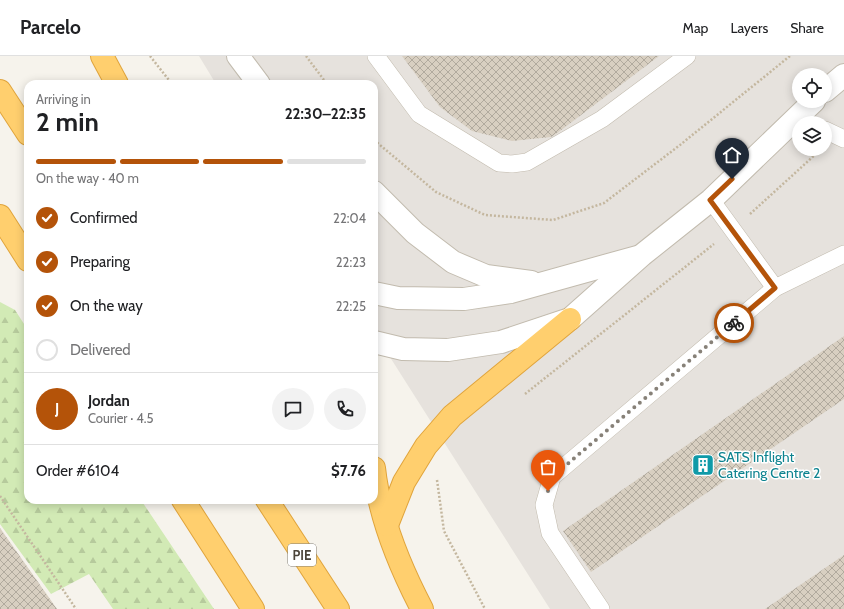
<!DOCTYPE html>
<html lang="en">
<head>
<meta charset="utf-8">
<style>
  :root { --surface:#fff; --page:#f2f2f2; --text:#202124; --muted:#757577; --line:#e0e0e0; --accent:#b45309 }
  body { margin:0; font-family:Cabin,sans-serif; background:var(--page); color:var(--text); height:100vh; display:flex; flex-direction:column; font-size:15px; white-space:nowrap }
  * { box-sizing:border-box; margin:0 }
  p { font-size:13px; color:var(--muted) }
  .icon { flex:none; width:22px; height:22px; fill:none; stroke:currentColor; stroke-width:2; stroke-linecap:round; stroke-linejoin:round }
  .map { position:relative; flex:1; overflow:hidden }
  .sheet { position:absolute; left:24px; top:24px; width:354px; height:424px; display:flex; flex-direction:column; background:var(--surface); border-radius:12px; box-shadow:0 2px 10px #0003 }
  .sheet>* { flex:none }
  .controls { position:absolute; left:792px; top:12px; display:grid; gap:8px }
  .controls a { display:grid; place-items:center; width:40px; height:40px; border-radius:50%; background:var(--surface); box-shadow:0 2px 10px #0003; font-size:20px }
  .pin { position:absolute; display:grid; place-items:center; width:34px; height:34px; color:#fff; margin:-41px -17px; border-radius:50% 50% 50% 0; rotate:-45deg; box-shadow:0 0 4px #0007 }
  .pin .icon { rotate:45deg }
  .courier { position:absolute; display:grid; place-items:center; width:40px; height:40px; margin:-20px; border:3px solid #b45309; border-radius:50%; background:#fff; color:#222; box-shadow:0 1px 5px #0007 }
  .overview em { font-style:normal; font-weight:700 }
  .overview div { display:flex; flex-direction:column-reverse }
  .overview { display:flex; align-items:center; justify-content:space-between; height:68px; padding:0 12px }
  h1 { font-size:26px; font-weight:700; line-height:30px }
  .bar { display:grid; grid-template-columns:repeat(4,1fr); gap:6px 4px; align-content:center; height:48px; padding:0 12px }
  .bar i { height:5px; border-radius:3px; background:var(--line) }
  .bar .selected { background:var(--accent) }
  .bar p { grid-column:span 4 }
  .line { display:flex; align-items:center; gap:10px; padding:0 12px; border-top:1px solid var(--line) }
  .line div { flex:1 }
  .round { display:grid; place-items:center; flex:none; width:42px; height:42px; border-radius:21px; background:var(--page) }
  ol { padding:0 12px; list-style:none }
  li { display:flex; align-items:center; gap:12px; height:44px }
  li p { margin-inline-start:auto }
  li .icon { padding:4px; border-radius:50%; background:var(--accent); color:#fff; stroke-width:4 }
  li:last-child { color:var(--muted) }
  li i { width:22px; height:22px; border:2px solid var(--line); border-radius:50% }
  header { display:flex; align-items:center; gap:24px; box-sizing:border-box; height:56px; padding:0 20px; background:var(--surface); border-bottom:1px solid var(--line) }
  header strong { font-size:19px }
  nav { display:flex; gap:22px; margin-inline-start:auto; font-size:14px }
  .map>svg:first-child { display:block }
  .industrial { fill:#e6e2dd; fill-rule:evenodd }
  .forest { fill:url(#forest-firs) }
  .building { fill:url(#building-cross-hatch) }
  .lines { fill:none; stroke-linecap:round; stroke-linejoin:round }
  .service-casing { stroke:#c2bbae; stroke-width:18 }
  .minor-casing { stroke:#c2bbae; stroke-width:24 }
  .motorway-casing { stroke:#e0a43c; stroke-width:24 }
  .path { stroke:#c4b79f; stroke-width:2.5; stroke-dasharray:2 2; stroke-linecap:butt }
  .service { stroke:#fff; stroke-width:17 }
  .minor { stroke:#fff; stroke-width:22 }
  .motorway { stroke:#ffcf6e; stroke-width:22 }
  .done { stroke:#878178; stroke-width:4; stroke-dasharray:0 7.2 }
  .route { stroke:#b45309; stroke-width:5 }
  .labels { text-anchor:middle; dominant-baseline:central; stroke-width:3; stroke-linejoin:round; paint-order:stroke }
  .shield { fill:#fff; stroke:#817c74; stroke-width:1 }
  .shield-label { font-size:13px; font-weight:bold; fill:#4b4439 }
  .culture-label { font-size:14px; fill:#0d838f; stroke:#fff; text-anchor:start }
</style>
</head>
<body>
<header>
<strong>Parcelo</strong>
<nav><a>Map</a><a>Layers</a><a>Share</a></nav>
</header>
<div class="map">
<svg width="844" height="553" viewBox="0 0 844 553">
  <defs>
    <pattern id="forest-firs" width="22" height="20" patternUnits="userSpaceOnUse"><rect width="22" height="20" fill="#d2eab5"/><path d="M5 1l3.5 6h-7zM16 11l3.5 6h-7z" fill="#b6ca9c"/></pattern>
    <pattern id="building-cross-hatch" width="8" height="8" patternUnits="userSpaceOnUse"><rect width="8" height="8" fill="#d8cfc1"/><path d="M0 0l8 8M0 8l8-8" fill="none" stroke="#b1aa9e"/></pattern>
  </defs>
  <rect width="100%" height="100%" fill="#f6f3ec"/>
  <path class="industrial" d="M199,0h645v553h-294l-176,-277v-248h-158zM799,19h26v26h-26zM799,67h26v26h-26z"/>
  <polygon class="forest" points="0,246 15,254 28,274 28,444 141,444 214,553 113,553 89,518 51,538 0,468"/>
  <g class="building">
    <polygon points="402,0 659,0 556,78 551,81 512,85 472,75 440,51"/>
    <polygon points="844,280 844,343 591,516 563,475"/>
    <polygon points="0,472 57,553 0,553"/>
    <polygon points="844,499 844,553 765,553"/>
  </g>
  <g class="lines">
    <g class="service-casing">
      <g id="service">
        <polyline points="376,0 419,58 499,107 512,108 527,106 602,63 687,0"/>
        <polyline points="825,74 844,83"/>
        <polyline points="711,144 775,232"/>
        <polyline points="601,553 550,477 544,449 552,421 775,232 844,198"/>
      </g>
    </g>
    <g class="minor-casing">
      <g id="minor">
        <polyline points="238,0 259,28"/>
        <polyline points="825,35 844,19"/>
        <polyline points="374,136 415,177 453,206 486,220 531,226"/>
        <polyline points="374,237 398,242 464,243 511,236 637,201"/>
        <polyline points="374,286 403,293 448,294 501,286 570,263 642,199 711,144 814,45"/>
      </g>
    </g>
    <g class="motorway-casing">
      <g id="motorway">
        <polyline points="102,0 117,28"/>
        <polyline points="0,35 28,78"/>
        <polyline points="0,160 28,204"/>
        <path d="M374,412c5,47 26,99 48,141"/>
        <polyline points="183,444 253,553"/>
        <polyline points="267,444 338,553"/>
        <polyline points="387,469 404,426 426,390 452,360 570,263"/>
      </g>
    </g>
    <g class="path">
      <polyline points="150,0 172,28"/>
      <polyline points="306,0 327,28"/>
      <polyline points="374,84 436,136 485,159 553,164 604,147 680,89 790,0"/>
      <polyline points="750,158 817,97"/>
      <polyline points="525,338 714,188"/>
      <polyline points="437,424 444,475 485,553"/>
      <polyline points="0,440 76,553"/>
    </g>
    <use href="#service" class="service"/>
    <use href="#minor" class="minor"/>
    <use href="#motorway" class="motorway"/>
  </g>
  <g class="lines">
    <polyline class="done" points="548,435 552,421 734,267"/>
    <polyline class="route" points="732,123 710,144 775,232 734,267"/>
  </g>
  <defs>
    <g id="building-square" transform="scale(1.15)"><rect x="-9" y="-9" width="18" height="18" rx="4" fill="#0f9aa8" stroke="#fff"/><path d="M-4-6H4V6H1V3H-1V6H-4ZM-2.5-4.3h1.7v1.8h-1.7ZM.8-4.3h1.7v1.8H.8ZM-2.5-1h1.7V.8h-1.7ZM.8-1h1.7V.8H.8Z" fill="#fff"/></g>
  </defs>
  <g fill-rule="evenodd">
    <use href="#building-square" x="703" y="409"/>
  </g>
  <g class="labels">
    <rect class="shield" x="288" y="488" width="28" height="22" rx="3"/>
    <g class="shield-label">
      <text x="302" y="499">PIE</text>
    </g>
    <g class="culture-label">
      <text x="718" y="401">SATS Inflight<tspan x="718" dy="16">Catering Centre 2</tspan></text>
    </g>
  </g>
</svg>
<div class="controls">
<a><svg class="icon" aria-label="locate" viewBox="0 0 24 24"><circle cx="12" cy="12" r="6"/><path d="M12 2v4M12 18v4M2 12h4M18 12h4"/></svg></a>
<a><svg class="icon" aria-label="layers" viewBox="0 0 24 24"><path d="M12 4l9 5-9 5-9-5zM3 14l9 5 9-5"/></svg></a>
</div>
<div class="pin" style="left:548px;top:435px;background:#ea580c"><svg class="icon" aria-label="bag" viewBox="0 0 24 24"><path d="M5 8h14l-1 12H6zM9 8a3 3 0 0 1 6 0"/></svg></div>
<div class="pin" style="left:732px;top:123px;background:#1f2937"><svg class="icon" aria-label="home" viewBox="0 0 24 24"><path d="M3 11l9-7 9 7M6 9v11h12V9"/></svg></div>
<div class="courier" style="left:734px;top:267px"><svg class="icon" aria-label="bike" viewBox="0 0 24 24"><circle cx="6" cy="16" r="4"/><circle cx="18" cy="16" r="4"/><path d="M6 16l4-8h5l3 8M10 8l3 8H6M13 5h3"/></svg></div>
<section class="sheet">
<div class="overview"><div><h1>2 min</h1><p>Arriving in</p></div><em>22:30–22:35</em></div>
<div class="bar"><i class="selected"></i><i class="selected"></i><i class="selected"></i><i></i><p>On the way · 40 m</p></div>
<ol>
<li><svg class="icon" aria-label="check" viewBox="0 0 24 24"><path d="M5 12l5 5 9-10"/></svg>Confirmed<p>22:04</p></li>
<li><svg class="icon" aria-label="check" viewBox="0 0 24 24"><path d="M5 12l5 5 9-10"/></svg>Preparing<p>22:23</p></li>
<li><svg class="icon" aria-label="check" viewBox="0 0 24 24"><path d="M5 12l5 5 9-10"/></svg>On the way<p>22:25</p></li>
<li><i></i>Delivered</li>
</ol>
<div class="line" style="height:72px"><b class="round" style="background:var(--accent);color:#fff">J</b><div><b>Jordan</b><p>Courier · 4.5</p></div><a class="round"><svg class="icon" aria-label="chat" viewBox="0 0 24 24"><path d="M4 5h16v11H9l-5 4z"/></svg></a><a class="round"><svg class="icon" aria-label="phone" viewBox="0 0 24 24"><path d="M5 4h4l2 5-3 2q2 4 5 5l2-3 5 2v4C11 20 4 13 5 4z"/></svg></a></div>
<div class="line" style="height:52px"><div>Order #6104</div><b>$7.76</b></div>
</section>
</div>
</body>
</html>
